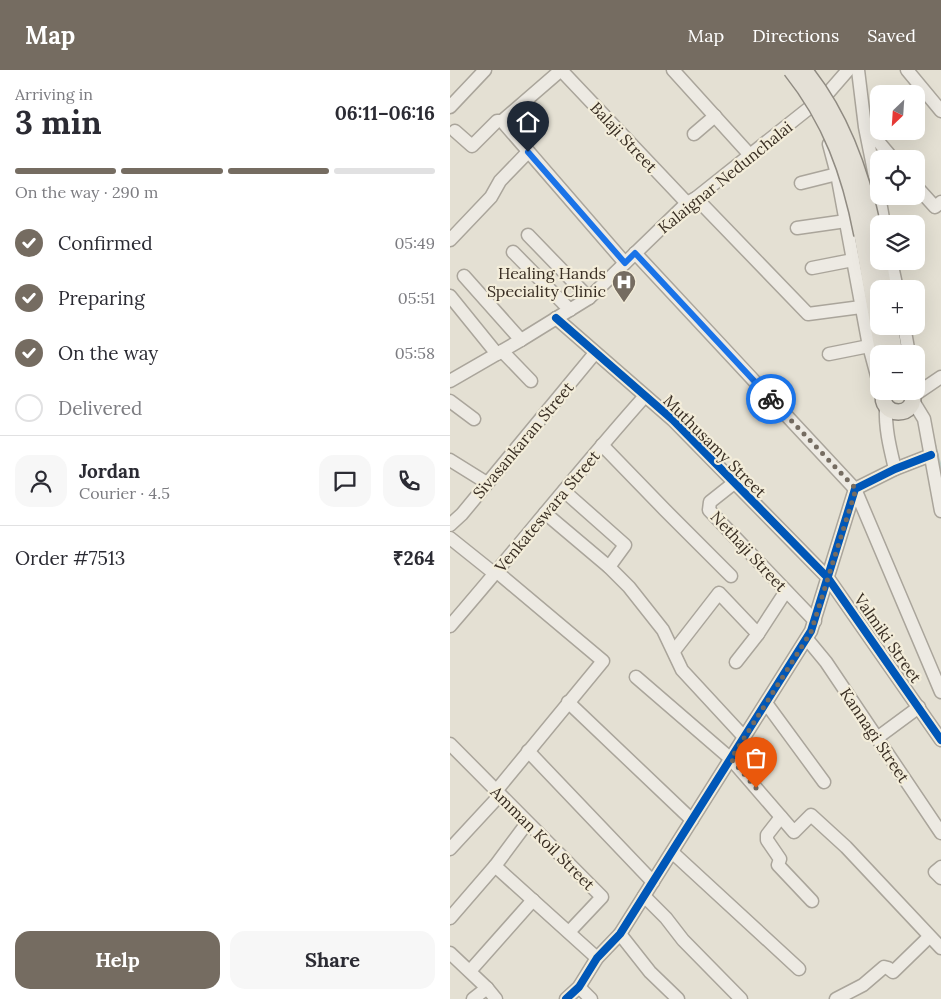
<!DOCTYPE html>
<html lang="en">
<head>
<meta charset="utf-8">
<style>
  :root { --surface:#fff; --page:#f7f7f7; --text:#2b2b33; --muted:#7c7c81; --line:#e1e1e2; --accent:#756c61 }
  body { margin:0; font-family:Lora,serif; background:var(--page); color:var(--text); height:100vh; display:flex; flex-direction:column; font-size:19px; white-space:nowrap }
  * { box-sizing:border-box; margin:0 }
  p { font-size:16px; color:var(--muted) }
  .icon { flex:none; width:28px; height:28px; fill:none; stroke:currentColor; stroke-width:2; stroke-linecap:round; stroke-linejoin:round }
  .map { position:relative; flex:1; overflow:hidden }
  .sheet { display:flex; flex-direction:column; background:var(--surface); width:450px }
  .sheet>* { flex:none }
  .needle { width:32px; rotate:205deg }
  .fabs { position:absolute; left:420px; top:15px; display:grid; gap:10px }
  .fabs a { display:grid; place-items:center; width:55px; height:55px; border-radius:10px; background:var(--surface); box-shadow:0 5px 20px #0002; font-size:25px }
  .pin { position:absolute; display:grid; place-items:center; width:42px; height:42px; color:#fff; margin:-51px -21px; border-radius:50% 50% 50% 0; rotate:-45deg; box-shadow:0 0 5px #0007 }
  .pin .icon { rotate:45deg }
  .courier { position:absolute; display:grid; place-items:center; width:50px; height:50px; margin:-25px; border:4px solid #1a73e8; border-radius:50%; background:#fff; color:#222; box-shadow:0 1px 6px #0007 }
  .headline em { font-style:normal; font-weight:700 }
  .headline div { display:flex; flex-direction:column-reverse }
  .headline { display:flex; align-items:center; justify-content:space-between; height:85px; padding:0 15px }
  h1 { font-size:32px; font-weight:700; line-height:38px }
  .bar { display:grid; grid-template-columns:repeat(4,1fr); gap:8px 5px; align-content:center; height:60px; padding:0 15px }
  .bar i { height:6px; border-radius:4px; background:var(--line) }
  .bar .selected { background:var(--accent) }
  .bar p { grid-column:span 4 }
  .line { display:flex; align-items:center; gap:12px; padding:0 15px; border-top:1px solid var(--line) }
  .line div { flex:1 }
  .round { display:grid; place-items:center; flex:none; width:52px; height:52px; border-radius:15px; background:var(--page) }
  ol { padding:0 15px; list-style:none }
  li { display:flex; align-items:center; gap:15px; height:55px }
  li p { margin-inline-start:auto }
  li .icon { padding:5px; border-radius:50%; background:var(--accent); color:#fff; stroke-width:4 }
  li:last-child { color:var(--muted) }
  li i { width:28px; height:28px; border:2px solid var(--line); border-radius:50% }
  .action { display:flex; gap:10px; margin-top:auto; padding:10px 15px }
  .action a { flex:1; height:58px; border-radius:15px; background:var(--accent); color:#fff; font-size:20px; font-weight:700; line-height:58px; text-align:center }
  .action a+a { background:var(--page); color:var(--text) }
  header { display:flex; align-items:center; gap:30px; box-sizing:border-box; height:70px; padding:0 25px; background:var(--accent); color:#fff }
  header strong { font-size:24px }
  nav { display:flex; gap:28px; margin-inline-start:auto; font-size:18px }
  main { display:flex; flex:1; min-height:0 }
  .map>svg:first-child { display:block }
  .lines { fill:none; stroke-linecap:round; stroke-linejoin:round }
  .stream { stroke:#bccac2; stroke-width:2.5 }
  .minor-casing { stroke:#aaa59b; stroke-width:15 }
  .major-casing { stroke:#908b82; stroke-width:18 }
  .minor { stroke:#edeae3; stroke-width:12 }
  .major { stroke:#e4e0d6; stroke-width:15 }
  .major-bridge-casing { stroke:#908b82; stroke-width:18; stroke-linecap:butt }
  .major-bridge { stroke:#e4e0d6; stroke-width:15 }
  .cycleway-casing { stroke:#f3edda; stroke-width:11 }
  .cycleway { stroke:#0057b8; stroke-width:8 }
  .done { stroke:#756c61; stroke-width:5; stroke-dasharray:0 9 }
  .route { stroke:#1a73e8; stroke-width:6 }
  .labels { text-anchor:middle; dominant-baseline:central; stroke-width:4.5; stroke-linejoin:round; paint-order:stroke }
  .street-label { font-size:16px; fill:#392e23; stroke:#f3edda }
  .poi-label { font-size:16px; fill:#392e23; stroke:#f3edda; text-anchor:end }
</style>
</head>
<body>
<header>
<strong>Map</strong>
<nav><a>Map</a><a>Directions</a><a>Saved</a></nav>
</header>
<main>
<section class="sheet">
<div class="headline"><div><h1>3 min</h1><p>Arriving in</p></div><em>06:11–06:16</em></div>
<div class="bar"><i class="selected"></i><i class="selected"></i><i class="selected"></i><i></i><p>On the way · 290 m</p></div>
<ol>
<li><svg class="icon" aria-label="check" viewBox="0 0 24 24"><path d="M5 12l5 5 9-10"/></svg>Confirmed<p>05:49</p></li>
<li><svg class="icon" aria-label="check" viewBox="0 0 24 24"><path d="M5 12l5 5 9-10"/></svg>Preparing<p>05:51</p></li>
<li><svg class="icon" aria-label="check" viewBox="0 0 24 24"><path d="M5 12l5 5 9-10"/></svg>On the way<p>05:58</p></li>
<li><i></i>Delivered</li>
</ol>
<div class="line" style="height:90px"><a class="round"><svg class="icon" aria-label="person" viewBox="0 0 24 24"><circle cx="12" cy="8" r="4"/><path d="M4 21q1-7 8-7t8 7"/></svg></a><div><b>Jordan</b><p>Courier · 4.5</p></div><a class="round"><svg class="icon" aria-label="chat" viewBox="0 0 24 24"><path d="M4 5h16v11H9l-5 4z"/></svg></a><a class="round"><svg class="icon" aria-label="phone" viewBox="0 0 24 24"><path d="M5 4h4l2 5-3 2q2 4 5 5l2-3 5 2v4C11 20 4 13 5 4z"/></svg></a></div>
<div class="line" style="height:65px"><div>Order #7513</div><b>₹264</b></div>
<div class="action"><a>Help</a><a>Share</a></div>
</section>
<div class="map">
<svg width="491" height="929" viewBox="0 0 491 929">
  <rect width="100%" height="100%" fill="#e4e0d3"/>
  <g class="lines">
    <polyline class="stream" points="484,372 491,398"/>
    <g class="minor-casing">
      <g id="minor">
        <polyline points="111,0 237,133"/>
        <polyline points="223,0 300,85"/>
        <polyline points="408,0 415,57 429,126"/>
        <polyline points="457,0 491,41"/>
        <polyline points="0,37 35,0"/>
        <polyline points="52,51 175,193"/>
        <polyline points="417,58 443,89"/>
        <polyline points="5,61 22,76 47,51 52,51 111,0"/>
        <polyline points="244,64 265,46"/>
        <polyline points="379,74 387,104 419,276 429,313"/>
        <polyline points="351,113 387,104"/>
        <polyline points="466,116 485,137 491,132"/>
        <polyline points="429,126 434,154"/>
        <polyline points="246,128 358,244 411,237"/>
        <polyline points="347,158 396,151"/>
        <polyline points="78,165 139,228"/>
        <polyline points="0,170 41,127 50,111 78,82"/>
        <polyline points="63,182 120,240"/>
        <polyline points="185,183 405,419 491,622"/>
        <polyline points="441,191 447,219"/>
        <polyline points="362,198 403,190"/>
        <polyline points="14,206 71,270"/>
        <polyline points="0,226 47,284"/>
        <polyline points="106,248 223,350 378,508 491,670"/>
        <polyline points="454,256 459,284"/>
        <polyline points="52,281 81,311"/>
        <polyline points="379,284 419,276"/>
        <polyline points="0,311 71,270 139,228 237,133 246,128 363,35 378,23 398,0"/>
        <polyline points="463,326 491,307"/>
        <polyline points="0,331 24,349"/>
        <polyline points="463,331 474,349 491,441"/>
        <path d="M436,337c-1,22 4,41 9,62"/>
        <polyline points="152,375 215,440 281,506"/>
        <polyline points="0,390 37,413"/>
        <polyline points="284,413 260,432 259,440 365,551"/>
        <polyline points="114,421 175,475 159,497"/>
        <polyline points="95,443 159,497 179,517 213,560 232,600 294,667"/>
        <polyline points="0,455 12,444 145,283"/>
        <polyline points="0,468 45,504"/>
        <path d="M0,556c66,-76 128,-155 195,-230"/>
        <polyline points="357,569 376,592 491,763"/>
        <polyline points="224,581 269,523 308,564 336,521"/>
        <polyline points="286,592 308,564"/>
        <polyline points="186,607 281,689 344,762 361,745 396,777 491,878"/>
        <polyline points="118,632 242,750"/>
        <polyline points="316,633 374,712"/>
        <polyline points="427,668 469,637"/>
        <polyline points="0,674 152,827 119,862"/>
        <polyline points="78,681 203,812"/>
        <polyline points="46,721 153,591 47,502"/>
        <polyline points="331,747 317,765 317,770 330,789 328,795 362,831"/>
        <polyline points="0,779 50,725"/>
        <polyline points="222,782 349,899"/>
        <polyline points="45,796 77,753"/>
        <polyline points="491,797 485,802 491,808"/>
        <polyline points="194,826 216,848 233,870 291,929"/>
        <polyline points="0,848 45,796 147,888"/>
        <polyline points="170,864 200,902 228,929"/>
        <polyline points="0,883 37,918 46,929"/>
        <polyline points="20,901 83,830"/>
        <polyline points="129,917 141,929"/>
        <polyline points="23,929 37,918"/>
        <polyline points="116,929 129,917 147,888 170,864 361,561 405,419 445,399 481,385"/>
        <polyline points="386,929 413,915 434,897 438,898 443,902 479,867"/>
      </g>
    </g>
    <g class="major-casing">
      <g id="major">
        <polyline points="424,162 429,191"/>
        <polyline points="412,165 433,284"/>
        <polyline points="429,191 434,219"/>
        <polyline points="440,256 445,284"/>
        <path d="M434,321c-7,28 36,28 28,0"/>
      </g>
    </g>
    <use href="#minor" class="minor"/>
    <use href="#major" class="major"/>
    <g class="major-bridge-casing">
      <g id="major-bridge">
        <path d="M341,0c40,50 59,103 71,165"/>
        <path d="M354,0c38,46 58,105 70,162"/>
      </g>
    </g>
    <use href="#major-bridge" class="major-bridge"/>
    <g class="cycleway-casing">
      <g id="cycleway">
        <polyline points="106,248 223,350 378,508 491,670"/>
        <polyline points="116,929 129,917 147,888 170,864 361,561 405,419 445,399 481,385"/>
      </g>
    </g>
    <use href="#cycleway" class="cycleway"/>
  </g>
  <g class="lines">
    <polyline class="done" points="306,718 281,689 361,562 406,419 321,329"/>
    <polyline class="route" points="78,82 175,193 185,183 321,329"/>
  </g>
  <defs>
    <g id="hospital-pin" transform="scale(1.25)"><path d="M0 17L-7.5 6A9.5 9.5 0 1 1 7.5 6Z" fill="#756c61" stroke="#f3edda"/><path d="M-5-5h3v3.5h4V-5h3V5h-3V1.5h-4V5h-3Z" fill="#fff"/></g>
  </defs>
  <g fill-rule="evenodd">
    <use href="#hospital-pin" x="174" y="212"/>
  </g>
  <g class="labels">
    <g class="street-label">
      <text transform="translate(174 67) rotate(47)">Balaji Street</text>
      <text transform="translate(275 107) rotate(-39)">Kalaignar Nedunchalai</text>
      <text transform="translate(73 370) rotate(-50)">Sivasankaran Street</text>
      <text transform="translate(265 376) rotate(45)">Muthusamy Street</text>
      <text transform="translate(97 441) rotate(-50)">Venkateswara Street</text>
      <text transform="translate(299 481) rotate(47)">Nethaji Street</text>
      <text transform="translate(438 568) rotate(55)">Valmiki Street</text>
      <text transform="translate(425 665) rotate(56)">Kannagi Street</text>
      <text transform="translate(93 768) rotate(45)">Amman Koil Street</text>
    </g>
    <g class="poi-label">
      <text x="156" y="203">Healing Hands<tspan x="156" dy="18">Speciality Clinic</tspan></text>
    </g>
  </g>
</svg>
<div class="fabs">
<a><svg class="needle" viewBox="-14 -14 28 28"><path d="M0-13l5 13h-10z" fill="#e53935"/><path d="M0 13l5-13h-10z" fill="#7c7c81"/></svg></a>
<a><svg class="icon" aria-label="locate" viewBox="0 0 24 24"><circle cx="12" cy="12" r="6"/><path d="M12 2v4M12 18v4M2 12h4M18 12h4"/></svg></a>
<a><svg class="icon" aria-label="layers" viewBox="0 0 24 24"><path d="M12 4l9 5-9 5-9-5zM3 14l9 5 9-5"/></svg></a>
<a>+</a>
<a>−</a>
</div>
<div class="pin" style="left:306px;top:718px;background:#ea580c"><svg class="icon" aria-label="bag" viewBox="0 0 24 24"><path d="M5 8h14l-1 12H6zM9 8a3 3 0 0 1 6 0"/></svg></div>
<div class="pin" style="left:78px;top:82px;background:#1f2937"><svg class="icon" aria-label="home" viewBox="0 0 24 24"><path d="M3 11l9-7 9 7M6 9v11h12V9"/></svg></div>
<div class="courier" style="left:321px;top:329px"><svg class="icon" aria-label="bike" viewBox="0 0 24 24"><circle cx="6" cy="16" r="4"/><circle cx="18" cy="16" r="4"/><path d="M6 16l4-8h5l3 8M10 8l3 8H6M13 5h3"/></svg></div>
</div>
</main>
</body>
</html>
